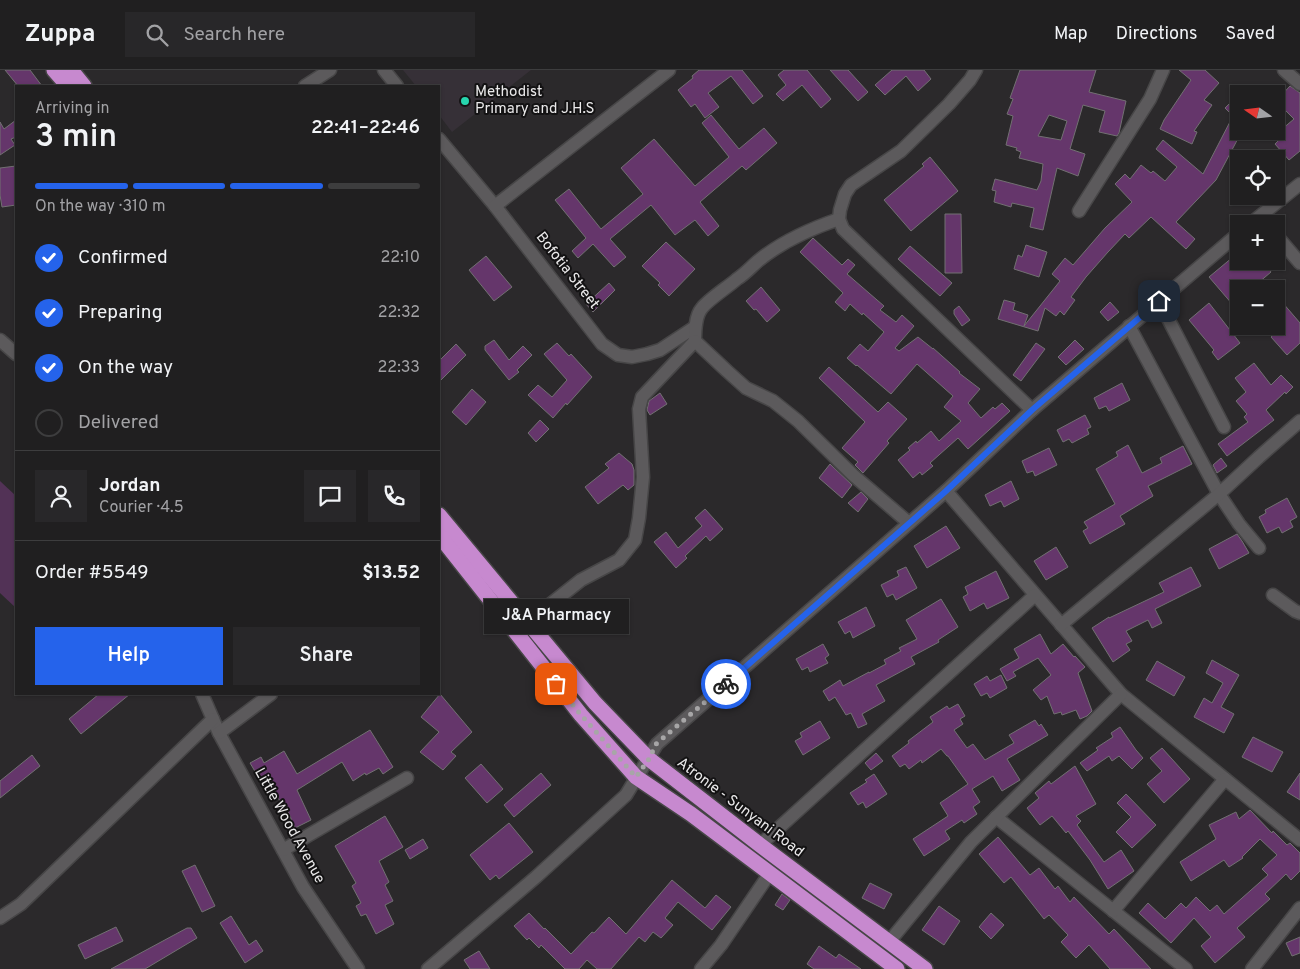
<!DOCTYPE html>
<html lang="en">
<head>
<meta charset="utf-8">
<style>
  :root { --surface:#201f20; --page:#282729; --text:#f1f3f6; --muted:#a2a2a5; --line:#3d3d3e; --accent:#2563eb }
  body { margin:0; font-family:Overpass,sans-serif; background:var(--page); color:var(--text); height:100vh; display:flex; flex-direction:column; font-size:19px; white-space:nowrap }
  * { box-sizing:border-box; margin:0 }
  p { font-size:16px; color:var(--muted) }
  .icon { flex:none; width:28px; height:28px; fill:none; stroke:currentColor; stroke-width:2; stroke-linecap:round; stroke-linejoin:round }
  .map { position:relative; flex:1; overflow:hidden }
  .sheet { position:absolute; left:15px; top:15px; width:425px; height:610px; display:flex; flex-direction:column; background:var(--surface); border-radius:0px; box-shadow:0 1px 4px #0004,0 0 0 1px var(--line) }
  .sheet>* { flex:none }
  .needle { width:32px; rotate:284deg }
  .tools { position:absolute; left:1230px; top:15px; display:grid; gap:10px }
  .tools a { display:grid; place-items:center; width:55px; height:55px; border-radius:0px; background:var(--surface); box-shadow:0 1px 4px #0004,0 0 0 1px var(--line); font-size:25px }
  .pin { position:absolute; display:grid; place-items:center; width:42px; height:42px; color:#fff; margin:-21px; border-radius:10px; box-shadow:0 2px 8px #0006 }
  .courier { position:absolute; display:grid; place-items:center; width:50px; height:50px; margin:-25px; border:4px solid #2563eb; border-radius:50%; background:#fff; color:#222; box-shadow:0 1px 6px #0007 }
  .bubble { position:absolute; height:35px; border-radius:0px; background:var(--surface); box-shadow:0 1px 4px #0004,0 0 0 1px var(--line); font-size:16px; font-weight:600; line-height:35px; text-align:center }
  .headline em { font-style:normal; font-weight:600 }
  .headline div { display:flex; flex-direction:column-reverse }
  .headline { display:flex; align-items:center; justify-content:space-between; height:85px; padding:0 20px }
  h1 { font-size:32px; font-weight:600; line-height:38px }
  .bar { display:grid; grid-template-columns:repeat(4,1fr); gap:8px 5px; align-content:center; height:60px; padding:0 20px }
  .bar i { height:6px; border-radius:4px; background:var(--line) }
  .bar .on { background:var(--accent) }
  .bar p { grid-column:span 4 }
  .line { display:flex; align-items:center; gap:12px; padding:0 20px; border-top:1px solid var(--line) }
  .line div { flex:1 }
  .round { display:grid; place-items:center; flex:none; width:52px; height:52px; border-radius:0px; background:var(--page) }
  ol { padding:0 20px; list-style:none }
  li { display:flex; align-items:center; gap:15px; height:55px }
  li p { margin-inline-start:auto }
  li .icon { padding:5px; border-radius:50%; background:var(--accent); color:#fff; stroke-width:4 }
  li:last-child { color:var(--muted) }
  li i { width:28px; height:28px; border:2px solid var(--line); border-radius:50% }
  .primary-button { display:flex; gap:10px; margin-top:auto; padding:10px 20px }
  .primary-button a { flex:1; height:58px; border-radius:0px; background:var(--accent); color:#fff; font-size:20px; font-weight:600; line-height:58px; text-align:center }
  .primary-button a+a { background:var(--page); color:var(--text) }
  header { display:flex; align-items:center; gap:30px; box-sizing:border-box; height:70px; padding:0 25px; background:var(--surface); border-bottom:1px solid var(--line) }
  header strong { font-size:24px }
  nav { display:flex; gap:28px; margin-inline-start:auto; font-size:18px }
  .search { width:350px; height:45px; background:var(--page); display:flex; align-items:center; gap:12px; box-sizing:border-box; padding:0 18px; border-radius:0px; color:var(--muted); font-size:19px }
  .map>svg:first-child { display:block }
  .built { fill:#363037 }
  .green { fill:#523256 }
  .building { fill:#65366b; stroke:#727072; fill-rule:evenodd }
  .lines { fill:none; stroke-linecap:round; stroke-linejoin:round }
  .street-casing { stroke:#474647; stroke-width:15 }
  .highway-casing { stroke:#474647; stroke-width:18 }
  .street { stroke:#5c5a5c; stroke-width:12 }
  .highway { stroke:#c789cf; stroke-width:15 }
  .done { stroke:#a7a6a7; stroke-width:5; stroke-dasharray:0 9 }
  .route { stroke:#2563eb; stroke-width:6 }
  .poi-dot { fill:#26d5ae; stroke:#131213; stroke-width:2 }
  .labels { text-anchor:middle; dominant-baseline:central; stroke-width:4; stroke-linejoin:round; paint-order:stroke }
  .poi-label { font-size:15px; fill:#eae9ea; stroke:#131213; text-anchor:start }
  .street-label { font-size:15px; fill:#eae9ea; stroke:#131213 }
</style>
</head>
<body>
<header>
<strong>Zuppa</strong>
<div class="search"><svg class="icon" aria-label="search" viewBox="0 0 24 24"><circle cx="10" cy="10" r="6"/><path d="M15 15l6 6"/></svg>Search here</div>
<nav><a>Map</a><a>Directions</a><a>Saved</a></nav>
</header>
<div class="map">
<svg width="1300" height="899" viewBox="0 0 1300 899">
  <rect width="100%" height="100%" fill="#2b292b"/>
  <polygon class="built" points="403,0 531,0 452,62 439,45 439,16 416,16"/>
  <polygon class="green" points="0,411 16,426 16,538 0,523"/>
  <g class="building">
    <polygon points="5,0 30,0 42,16 18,16"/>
    <polygon points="699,0 742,0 763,26 753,34 731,6 708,23 719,37 705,48 695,34 691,37 678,20 693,8 692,6"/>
    <polygon points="784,0 807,0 831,29 821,38 802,15 783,31 776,24 786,15 778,5"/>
    <polygon points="830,0 848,0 868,22 858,31"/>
    <polygon points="892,0 924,0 931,9 918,21 906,6 885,25 875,15"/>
    <path d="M1020,0h76l-7,22 37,9 -7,32 -2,3 -18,-4 6,-21 -22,-6 -13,44 15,5 -7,22 -21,-8 -14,62 -13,-3 4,-19 -22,-5 -1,4 -17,-5 2,-11 -4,-1 3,-11 42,11 4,-9 2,-17 -24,-6 2,-6 -5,-2 1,-2 -11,-3 7,-29 -6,-2 6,-15 -3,-1zM1049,45l18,6 -6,19 -23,-4z"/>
    <polygon points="1179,0 1205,0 1219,13 1204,30 1212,35 1194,61 1197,62 1192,74 1160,59 1164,50 1191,10"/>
    <polygon points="1290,16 1300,23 1300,81 1289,90 1275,74 1279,70 1275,65 1294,49 1276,31"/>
    <polygon points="1239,24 1239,61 1242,61 1216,110 1176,152 1195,169 1186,179 1151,147 1129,168 1125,164 1108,182 1086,207 1071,227 1075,230 1064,245 1060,241 1056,246 1045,238 1038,261 998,249 1004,230 1015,233 1013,240 1028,245 1024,256 1060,211 1052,204 1065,188 1073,195 1105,158 1132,132 1115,114 1125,104 1130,109 1141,95 1151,103 1153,101 1165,111 1177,97 1156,79 1163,70 1203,104 1233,46 1225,38"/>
    <polygon points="711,45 739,79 764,58 777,73 746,100 742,96 700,132 719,156 708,166 695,150 675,165 651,135 610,169 626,187 614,197 593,174 578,188 572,181 586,168 555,130 569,119 601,159 643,124 621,98 654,69 695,116 729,87 702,53"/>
    <polygon points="16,50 16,67 11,69 15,75 0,85 0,52 4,59"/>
    <polygon points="930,87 958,121 911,161 884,130 924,96 922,94"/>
    <polygon points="16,96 16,135 2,137 0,125 0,98"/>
    <polygon points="945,144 961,144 962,203 945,203"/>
    <polygon points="813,168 842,195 848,189 855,195 847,204 884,236 880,240 896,252 902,245 914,256 895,278 899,281 918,267 933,279 933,278 960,302 959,303 980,319 968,333 981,348 993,337 995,339 1002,333 1010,341 968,379 958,368 930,393 933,396 922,405 920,402 913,408 898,390 910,380 908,378 916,371 917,373 931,361 939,371 961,351 944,337 953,326 917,294 891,324 857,295 856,296 847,288 860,274 868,281 884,262 863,243 862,245 850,234 845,241 835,232 843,223 800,182"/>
    <polygon points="666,172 695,199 669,226 658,215 660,213 642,196"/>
    <polygon points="1026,175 1047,182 1039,207 1014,199 1018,185 1022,187"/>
    <polygon points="910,176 952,213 940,226 898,189"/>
    <polygon points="1239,182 1239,191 1263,191 1271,202 1251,219 1239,219 1239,242 1209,207"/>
    <polygon points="486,186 512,217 494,231 469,200"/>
    <polygon points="609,213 615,220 593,242 586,234"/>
    <polygon points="761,217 780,240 767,252 756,239 754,240 746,231"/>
    <polygon points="1276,225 1300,253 1300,273 1287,285 1271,267 1282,257 1276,251"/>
    <polygon points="1110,232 1119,242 1108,251 1100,242"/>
    <polygon points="1209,233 1240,273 1218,290 1212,282 1214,280 1189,250"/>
    <polygon points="959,236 970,250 962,256 954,244 954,240"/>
    <polygon points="494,270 509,290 523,276 532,285 517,300 519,302 509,310 485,280 485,276"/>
    <polygon points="1075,270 1084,279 1066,295 1058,287"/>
    <polygon points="557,273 569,286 571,284 592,307 567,335 566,333 553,348 528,325 538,315 552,327 567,310 544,284"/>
    <polygon points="1036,273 1045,279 1021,311 1013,305"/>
    <polygon points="456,274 466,285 439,312 439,291"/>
    <polygon points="1254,293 1271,315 1281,305 1293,317 1286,324 1285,322 1266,340 1274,350 1227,386 1218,374 1248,352 1244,347 1247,344 1236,331 1246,322 1235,308"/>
    <polygon points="829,297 878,342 888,332 907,349 887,371 889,373 863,403 855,395 858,392 842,378 865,352 819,308"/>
    <polygon points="1122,313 1130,330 1109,341 1106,336 1099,339 1094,328"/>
    <polygon points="472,319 486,332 466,355 452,342"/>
    <polygon points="660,323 667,334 650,345 647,340 649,331"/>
    <polygon points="1085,345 1091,357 1087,359 1089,364 1072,373 1069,369 1063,372 1057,360"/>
    <polygon points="540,350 549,359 536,372 528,363"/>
    <polygon points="1128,375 1142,403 1162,393 1160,388 1183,376 1192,394 1148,416 1153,426 1120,446 1125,454 1090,474 1083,461 1088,458 1084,452 1115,434 1096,399 1118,386 1116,382"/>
    <polygon points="1049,378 1057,395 1035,406 1033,401 1027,403 1022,391"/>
    <polygon points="619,383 632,394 634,400 634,415 628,420 623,415 598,434 585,417 609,398 605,394"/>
    <polygon points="1221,388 1227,396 1217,403 1213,395"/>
    <polygon points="830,394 852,415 842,428 819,408"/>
    <polygon points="1011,411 1019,429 1004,437 1001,431 990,436 985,425"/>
    <polygon points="861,422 868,429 858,442 848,433"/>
    <polygon points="1287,428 1297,447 1290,451 1293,457 1282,463 1279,457 1267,463 1259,447 1266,443 1265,440"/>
    <polygon points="705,439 723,459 710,471 706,466 685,486 687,488 676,498 654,472 666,462 678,478 702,456 695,448"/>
    <polygon points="946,456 960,478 927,498 914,476"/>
    <polygon points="1237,464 1242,471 1249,483 1219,499 1209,479"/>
    <polygon points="1056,477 1068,497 1046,510 1034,491"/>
    <polygon points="906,497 917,518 896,530 893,524 887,527 881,515 899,506 897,501"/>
    <polygon points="1191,497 1201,516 1155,539 1162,553 1152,558 1148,550 1126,561 1132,571 1126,574 1130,580 1113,592 1092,558 1109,547 1109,548 1164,522 1159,513"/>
    <polygon points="996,501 1009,528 987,539 984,533 970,541 963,527 968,524 965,517"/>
    <polygon points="941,529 958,557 938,570 939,572 911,587 915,594 876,615 885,631 862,644 867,654 858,658 851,643 846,645 835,627 829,631 823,621 840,610 843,616 869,602 869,603 886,594 884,590 901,581 899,578 917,569 906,550"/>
    <polygon points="866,537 875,556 853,568 850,561 845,564 838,552"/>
    <polygon points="1040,564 1051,584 1063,574 1074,587 1075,586 1085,597 1078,603 1092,641 1087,646 1080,649 1076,640 1062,645 1061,642 1054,644 1047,626 1041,630 1033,620 1051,605 1038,588 1013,602 1016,606 1007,611 1000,599 1019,588 1014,579"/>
    <polygon points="823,574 829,585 825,588 828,593 810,602 808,597 802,600 796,589"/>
    <polygon points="1212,590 1239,605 1221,637 1234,644 1224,663 1194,647 1204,628 1212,633 1223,613 1206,603"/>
    <polygon points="1157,591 1185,607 1174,626 1146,610"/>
    <polygon points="1001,605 1007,618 990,628 987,623 981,626 974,614 987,606 990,611"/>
    <polygon points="99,624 130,624 81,664 69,649"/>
    <polygon points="440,624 472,662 451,682 456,686 443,700 420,682 439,662 421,647"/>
    <polygon points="958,634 965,646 960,649 963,654 954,660 967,678 973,674 985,690 1014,673 1009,665 1035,650 1039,656 1041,654 1048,665 1007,689 1020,710 1002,721 993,706 972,719 980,732 973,737 977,744 964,753 962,750 945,761 950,769 924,786 913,769 948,746 940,733 968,714 948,686 947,686 941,679 922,693 921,690 909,699 905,694 900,697 892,686 909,673 908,671 933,652 930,647 947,636 949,639"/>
    <polygon points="820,651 830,668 803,685 795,671 802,667 800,663"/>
    <polygon points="1120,657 1136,680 1143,688 1132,699 1119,686 1112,691 1109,686 1087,701 1080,693 1098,680 1096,678 1113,667 1111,663"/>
    <polygon points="370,660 393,697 383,704 379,698 366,705 365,703 353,711 342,692 297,720 311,750 295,758 287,739 284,741 270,709 262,713 250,693 261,687 264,693 284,681 297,704"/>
    <polygon points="1253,667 1283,682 1272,702 1242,687"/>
    <polygon points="1162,678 1190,709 1164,733 1147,714 1162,701 1150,688"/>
    <polygon points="876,683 883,691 871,700 865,693"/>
    <polygon points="32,685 40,696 0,728 0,711"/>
    <polygon points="481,694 503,719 487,733 465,708"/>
    <polygon points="1075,696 1096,734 1076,746 1081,751 1077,755 1104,792 1121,780 1134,801 1108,819 1090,790 1068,761 1066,763 1052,746 1040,755 1027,738 1039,728 1035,723 1049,711 1051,714"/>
    <polygon points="541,703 551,715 514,747 504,735"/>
    <polygon points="1300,703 1300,730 1287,722"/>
    <polygon points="874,704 887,724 866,738 863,732 858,735 850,723 867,712 865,710"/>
    <polygon points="1126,724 1156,755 1132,778 1116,762 1131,747 1117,733"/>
    <polygon points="1250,740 1272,763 1273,761 1287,775 1290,773 1300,783 1300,801 1291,810 1286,804 1265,824 1270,829 1237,858 1245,867 1215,893 1201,876 1211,867 1194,848 1171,873 1139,843 1148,833 1165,849 1181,833 1186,838 1196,827 1210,841 1217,835 1224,844 1268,805 1262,799 1277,785 1260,769 1242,787 1243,788 1229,797 1224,790 1191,811 1180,792 1216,769 1209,755 1236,742 1239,749"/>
    <polygon points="385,746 403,777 379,791 389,812 385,815 393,831 385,835 394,854 376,864 366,844 361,846 356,836 361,833 352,816 356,813 335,776"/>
    <polygon points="509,753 533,782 499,809 496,805 490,810 470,785"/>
    <polygon points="998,767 1030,805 1039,798 1055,819 1058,816 1070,832 1074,827 1109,864 1114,859 1151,899 1110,899 1089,875 1076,888 1061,872 1068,865 1049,845 1044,849 1011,807 1004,813 979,784"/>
    <polygon points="423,769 428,778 410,789 405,780"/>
    <polygon points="195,795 215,836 202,842 182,801"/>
    <polygon points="672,810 705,838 716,825 731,837 712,860 678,832 665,848 673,855 661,868 653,862 645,872 639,867 611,899 597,899 587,890 579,899 565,899 541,875 539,878 529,868 527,870 514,856 529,843 544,859 545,858 571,884 592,862 594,863 609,847 626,864"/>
    <polygon points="870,813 892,824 884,839 862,828"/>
    <polygon points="782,824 790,830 783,840 775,835"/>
    <polygon points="939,836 960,851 944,875 922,860"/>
    <polygon points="991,843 1004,855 991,869 979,857"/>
    <polygon points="231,846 249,875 256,870 263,881 245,893 220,853"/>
    <polygon points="116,857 123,871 85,889 78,875"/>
    <polygon points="187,858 191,858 197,868 145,899 111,899"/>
    <polygon points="1300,867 1300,883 1292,886 1286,873"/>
    <polygon points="819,876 836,888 839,884 861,899 814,899 807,894"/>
    <polygon points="479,881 490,899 470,899 464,890"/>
  </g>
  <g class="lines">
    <g class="street-casing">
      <g id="street">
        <polyline points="384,0 397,16"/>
        <polyline points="976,0 970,10 949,34 901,81 851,115 845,124 840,140 839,149 843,159 1032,340"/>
        <polyline points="1284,0 1300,14"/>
        <polyline points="305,16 330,0"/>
        <polyline points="439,69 495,136 602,274 618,285 632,287 647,284 660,280 695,257"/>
        <polyline points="495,136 669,0"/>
        <polyline points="1079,141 1150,29 1163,0"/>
        <path d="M839,149c-29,10 -58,23 -81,42 -7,6 -13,13 -21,18 -9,8 -28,20 -35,29 -7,8 -7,23 -7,33l32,30 19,17 27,13 25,20 55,54 56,48"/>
        <polyline points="1250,154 1300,114"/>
        <polyline points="1276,165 1300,193"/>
        <polyline points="1159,231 1224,357"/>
        <polyline points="1129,256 1219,424 1239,454 1259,478"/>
        <polyline points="0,270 16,284"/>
        <polyline points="946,421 1121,624 1300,770"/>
        <polyline points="1273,525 1295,541 1300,543"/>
        <polyline points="528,552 581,510 619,490 635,470 639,448 643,407 639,339 642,327 695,271"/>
        <polyline points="1061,555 1219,424 1259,387 1300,351"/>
        <polyline points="202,624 219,663 303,817 358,899"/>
        <polyline points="219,663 271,624"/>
        <polyline points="996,747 1186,899"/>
        <polyline points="760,775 1035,525"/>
        <polyline points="283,780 407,708"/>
        <polyline points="1113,841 1225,709"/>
        <polyline points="0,848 21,834 213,649"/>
        <polyline points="889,872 971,772 1121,624"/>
        <polyline points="428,899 536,807 626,725 657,674 946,421 1032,340 1239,163"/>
        <polyline points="701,899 721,875 770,803"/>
        <polyline points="1252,899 1300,838"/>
      </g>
    </g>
    <g class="highway-casing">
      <g id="highway">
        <polyline points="54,0 68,16"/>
        <polyline points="71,0 84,16"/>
        <polyline points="439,445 595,633 649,689 760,775 925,899"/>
        <polyline points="439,465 581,645 636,707 691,744 897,899"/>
      </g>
    </g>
    <use href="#street" class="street"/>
    <use href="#highway" class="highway"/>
  </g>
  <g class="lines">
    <polyline class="done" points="556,614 581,645 636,707 649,689 656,674 726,614"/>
    <polyline class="route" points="726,614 946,421 1032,340 1159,231"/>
  </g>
  <circle class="poi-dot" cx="465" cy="31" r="5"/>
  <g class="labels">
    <g class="poi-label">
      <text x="475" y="22">Methodist<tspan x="475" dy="17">Primary and J.H.S</tspan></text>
    </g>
    <g class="street-label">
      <text transform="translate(567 201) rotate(52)">Bofotia Street</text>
      <text transform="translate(740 738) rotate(37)">Atronie - Sunyani Road</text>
      <text transform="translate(289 756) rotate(61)">Little Wood Avenue</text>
    </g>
  </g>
</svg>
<div class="tools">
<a><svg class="needle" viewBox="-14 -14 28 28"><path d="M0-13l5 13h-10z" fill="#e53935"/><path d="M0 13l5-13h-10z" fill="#a2a2a5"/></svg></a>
<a><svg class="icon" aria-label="locate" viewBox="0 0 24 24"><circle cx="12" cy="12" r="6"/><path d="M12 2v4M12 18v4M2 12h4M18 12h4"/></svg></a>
<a>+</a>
<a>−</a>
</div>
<div class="pin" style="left:556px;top:614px;background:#ea580c"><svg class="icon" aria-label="bag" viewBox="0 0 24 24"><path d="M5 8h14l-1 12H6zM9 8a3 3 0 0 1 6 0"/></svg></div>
<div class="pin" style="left:1159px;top:231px;background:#1f2937"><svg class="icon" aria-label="home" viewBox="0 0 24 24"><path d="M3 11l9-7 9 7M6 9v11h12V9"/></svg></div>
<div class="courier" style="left:726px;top:614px"><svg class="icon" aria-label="bike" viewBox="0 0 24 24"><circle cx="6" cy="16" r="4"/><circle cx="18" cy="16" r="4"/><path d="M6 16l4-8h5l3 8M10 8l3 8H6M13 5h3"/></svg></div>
<div class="bubble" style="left:484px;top:529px;width:145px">J&amp;A Pharmacy</div>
<section class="sheet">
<div class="headline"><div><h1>3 min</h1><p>Arriving in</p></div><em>22:41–22:46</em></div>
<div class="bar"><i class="on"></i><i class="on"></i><i class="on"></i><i></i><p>On the way · 310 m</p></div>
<ol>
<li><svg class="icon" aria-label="check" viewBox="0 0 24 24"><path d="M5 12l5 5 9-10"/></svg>Confirmed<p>22:10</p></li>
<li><svg class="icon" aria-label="check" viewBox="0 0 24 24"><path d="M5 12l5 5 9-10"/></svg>Preparing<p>22:32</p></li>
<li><svg class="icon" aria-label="check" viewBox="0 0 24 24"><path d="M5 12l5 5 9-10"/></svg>On the way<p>22:33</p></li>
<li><i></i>Delivered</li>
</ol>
<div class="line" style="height:90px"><a class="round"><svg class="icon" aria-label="person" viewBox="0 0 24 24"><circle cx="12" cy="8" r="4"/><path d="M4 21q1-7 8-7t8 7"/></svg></a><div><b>Jordan</b><p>Courier · 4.5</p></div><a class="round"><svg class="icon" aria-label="chat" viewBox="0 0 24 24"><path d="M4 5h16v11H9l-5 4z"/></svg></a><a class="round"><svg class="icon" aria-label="phone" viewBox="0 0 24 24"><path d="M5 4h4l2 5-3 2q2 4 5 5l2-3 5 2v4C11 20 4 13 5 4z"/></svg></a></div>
<div class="line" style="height:65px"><div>Order #5549</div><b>$13.52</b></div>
<div class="primary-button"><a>Help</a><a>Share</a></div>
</section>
</div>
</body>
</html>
